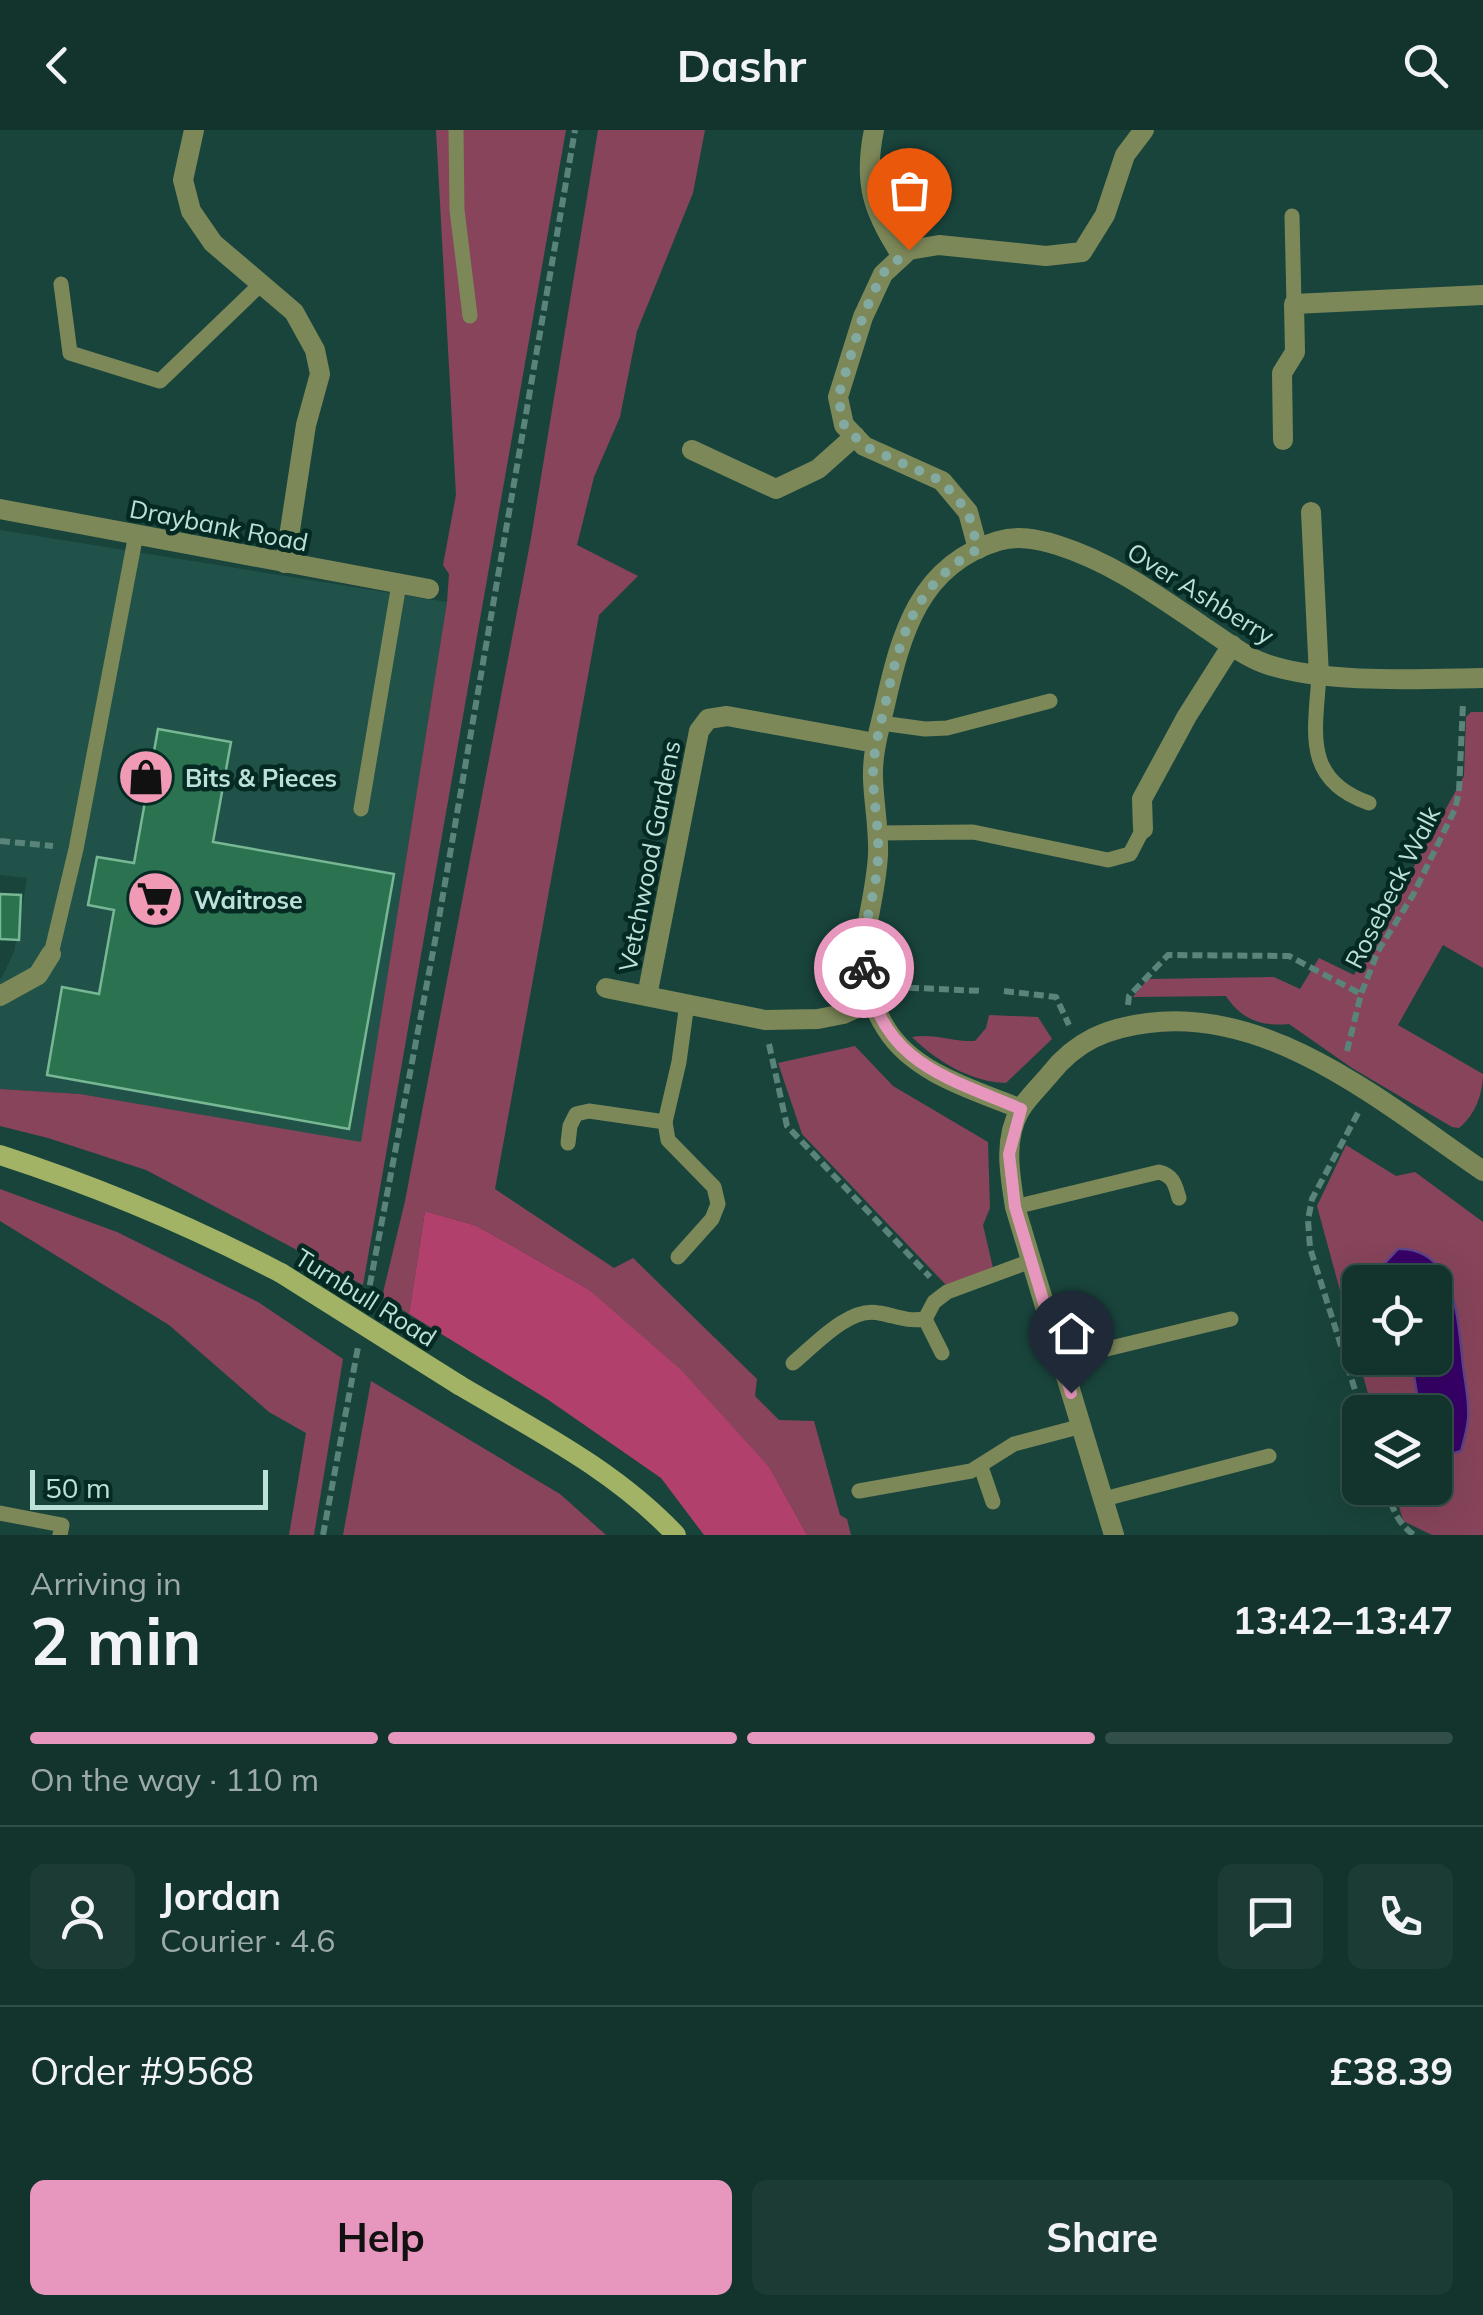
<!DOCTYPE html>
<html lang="en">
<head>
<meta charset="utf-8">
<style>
  :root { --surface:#13332d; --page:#1c3b35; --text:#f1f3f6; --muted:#9daaaa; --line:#324e49; --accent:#e797bd }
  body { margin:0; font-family:Mulish,sans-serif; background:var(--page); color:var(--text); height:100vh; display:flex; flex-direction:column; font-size:38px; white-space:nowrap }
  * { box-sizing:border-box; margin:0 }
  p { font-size:32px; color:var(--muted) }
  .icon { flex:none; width:55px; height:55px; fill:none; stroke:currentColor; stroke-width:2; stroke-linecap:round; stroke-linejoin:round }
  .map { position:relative; height:1405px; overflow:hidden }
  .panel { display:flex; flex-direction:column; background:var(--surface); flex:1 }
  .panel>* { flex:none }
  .controls { position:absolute; left:1342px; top:1135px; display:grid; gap:20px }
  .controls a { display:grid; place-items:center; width:110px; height:110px; border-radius:15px; background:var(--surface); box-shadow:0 10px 40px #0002,0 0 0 2px var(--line); font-size:50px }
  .scale { position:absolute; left:30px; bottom:25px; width:238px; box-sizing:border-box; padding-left:10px; border:5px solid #bbe1d8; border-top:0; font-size:28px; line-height:35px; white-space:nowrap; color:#bbe1d8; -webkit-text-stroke:8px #052923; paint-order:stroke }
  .pin { position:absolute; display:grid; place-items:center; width:85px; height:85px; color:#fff; margin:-102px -42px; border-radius:50% 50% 50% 0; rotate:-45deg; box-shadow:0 0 10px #0007 }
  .pin .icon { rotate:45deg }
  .courier { position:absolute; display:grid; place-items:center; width:100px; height:100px; margin:-50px; border:8px solid #e797bd; border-radius:50%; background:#fff; color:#222; box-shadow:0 2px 12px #0007 }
  .summary em { font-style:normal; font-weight:700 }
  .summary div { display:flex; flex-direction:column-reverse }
  .summary { display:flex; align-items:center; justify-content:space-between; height:170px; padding:0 30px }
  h1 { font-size:65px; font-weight:700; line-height:75px }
  .bar { display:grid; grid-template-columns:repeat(4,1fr); gap:15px 10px; align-content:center; height:120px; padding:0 30px }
  .bar i { height:12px; border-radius:8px; background:var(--line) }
  .bar .active { background:var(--accent) }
  .bar p { grid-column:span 4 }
  .line { display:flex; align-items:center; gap:25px; padding:0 30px; border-top:2px solid var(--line) }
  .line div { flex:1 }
  .round { display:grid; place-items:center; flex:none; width:105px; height:105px; border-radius:15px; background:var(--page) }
  .primary-button { display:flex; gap:20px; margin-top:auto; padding:20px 30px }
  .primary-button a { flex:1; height:115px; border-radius:15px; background:var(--accent); color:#111; font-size:40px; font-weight:700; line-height:115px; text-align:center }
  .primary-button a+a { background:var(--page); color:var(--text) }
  header { display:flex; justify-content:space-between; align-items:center; height:130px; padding:0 30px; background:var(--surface); font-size:45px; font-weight:700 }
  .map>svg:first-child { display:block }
  .built { fill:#205249 }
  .green { fill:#87445b; fill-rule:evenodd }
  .forest { fill:#b2406d }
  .water { fill:#370067; stroke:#5f4489; stroke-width:2.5 }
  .building { fill:#2b7350; stroke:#77b793; stroke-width:2.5 }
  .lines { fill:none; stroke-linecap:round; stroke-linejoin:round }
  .path { stroke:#5a837a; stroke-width:6; stroke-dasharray:10 5; stroke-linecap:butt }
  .lane { stroke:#7d8859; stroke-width:15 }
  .street { stroke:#7d8859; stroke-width:20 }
  .secondary { stroke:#a2b365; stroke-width:20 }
  .secondary-bridge { stroke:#a2b365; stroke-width:20 }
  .done { stroke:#82aaa1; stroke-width:10; stroke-dasharray:0 18 }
  .route { stroke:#e797bd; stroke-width:12 }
  .labels { text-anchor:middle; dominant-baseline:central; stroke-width:9; stroke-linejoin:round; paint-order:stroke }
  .street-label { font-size:25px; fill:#bbe1d8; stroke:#052923 }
  .poi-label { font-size:25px; font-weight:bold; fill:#bbe1d8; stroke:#052923; text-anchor:start }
</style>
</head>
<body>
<header><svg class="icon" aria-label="back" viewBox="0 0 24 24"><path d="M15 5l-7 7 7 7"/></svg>Dashr<svg class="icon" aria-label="search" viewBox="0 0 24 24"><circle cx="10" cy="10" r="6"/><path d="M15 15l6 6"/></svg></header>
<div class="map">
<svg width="1483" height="1405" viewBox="0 0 1483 1405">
  <rect width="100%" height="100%" fill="#19443c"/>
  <polygon class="built" points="0,400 447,472 361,1013 80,964 0,959 0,851 14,822 27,748 0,745"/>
  <g class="green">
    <polygon points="436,0 566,0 363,1155 146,1040 48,1008 0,996 0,959 80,964 361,1012 447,472 449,444 443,435 456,365"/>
    <polygon points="598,0 705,0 693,63 637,201 620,287 594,347 577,415 638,446 599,485 495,1059 614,1138 633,1128 757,1249 755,1266 779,1290 814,1291 840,1385 847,1389 851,1405 807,1405 770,1338 588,1159 477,1096 425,1081 409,1184 382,1167 405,1071 531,408"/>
    <path d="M1471,582h12v256l-40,-23 -45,80 85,49c0,20 -8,41 -24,54l-7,-1 -100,-59 -63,-44c-28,3 -48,-5 -63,-28l-93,1 15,-18 126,-2 26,12 19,-31 35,17 110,-199 2,-59z"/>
    <path d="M989,885l49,2 14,22 -46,44c-35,-1 -70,-22 -94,-46 23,-4 39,5 63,4l11,-13z"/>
    <polygon points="855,916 893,956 988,1012 990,1078 983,1095 993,1138 947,1156 802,1004 778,933"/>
    <path d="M1346,1015l50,31 19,-4 68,50v313h-51l-29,-14 -9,-33h41v-76h-62l-56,-206zM1360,1152h75v76h-75z"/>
    <polygon points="0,1059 117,1102 258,1172 343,1229 314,1405 289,1405 306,1303 269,1282 169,1195 0,1091"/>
    <polygon points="371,1251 560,1364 606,1405 343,1405"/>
  </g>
  <polygon class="forest" points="425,1081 477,1096 588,1159 681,1240 770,1338 807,1405 704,1405 661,1348 547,1269 409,1184"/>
  <path class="water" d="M1398,1119c59,-2 60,74 65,116 2,18 7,38 5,55 -1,10 -4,21 -7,31l-17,5 -9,-6v-38h-15l-9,-54h24v-76h-41l-9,-19z"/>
  <g class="building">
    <polygon points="158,599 231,612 213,712 394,744 349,999 47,945 62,857 99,864 114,780 88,775 97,727 134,733"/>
    <polygon points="0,764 21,765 19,810 0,809"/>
  </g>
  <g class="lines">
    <g class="path">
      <polyline points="0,711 53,716"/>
      <polyline points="894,857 982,861"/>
      <polyline points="1004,861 1056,867 1069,895"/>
      <polyline points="1128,875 1129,866 1168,825 1289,826 1361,864"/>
      <polyline points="769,914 787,996 930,1147"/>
      <polyline points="1347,921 1361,864 1378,821 1413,765 1455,679 1459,662 1463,573"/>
      <polyline points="1358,983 1312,1069 1308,1090 1310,1118 1362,1282"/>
      <polyline points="367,1170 435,811 575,0"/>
      <path d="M1386,1358c6,19 11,35 28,47"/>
      <polyline points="323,1405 358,1217"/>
    </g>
    <g class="lane">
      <polyline points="456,0 457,80 470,186"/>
      <polyline points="1292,86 1294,174"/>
      <polyline points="61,154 70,223 160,251 261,154"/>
      <path d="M1319,546c-4,57 -16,104 50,127"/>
      <polyline points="881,593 925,599 947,598 1050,571"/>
      <polyline points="361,679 399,454"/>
      <polyline points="879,703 973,702 1108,730 1130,724 1143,699"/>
      <polyline points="51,824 76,719 136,404"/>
      <polyline points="568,1013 570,996 576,984 589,981 665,992"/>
      <path d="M1015,1077l144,-35c15,4 16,13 20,26"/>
      <polyline points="678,1127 712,1089 718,1074 714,1057 668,1010 665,992 679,932 687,873"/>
      <polyline points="925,1189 942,1223"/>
      <polyline points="1061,1230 1231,1189"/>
      <path d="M793,1233c21,-17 56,-57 86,-50 18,3 27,9 46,6l9,-17 13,-10 84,-31"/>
      <polyline points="981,1337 993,1372"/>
      <polyline points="859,1361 971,1341 1014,1314 1082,1296"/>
      <polyline points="1104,1369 1269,1326"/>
      <polyline points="0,1383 62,1395 60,1405"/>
    </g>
    <g class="street">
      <polyline points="194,0 183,50 191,81 213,113 294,182 315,220 320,244 306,295 285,433"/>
      <path d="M874,0c-11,53 -1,82 28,126"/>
      <polyline points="1283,310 1282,243 1295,222 1294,174 1483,165"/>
      <polyline points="692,320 776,359 818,339 855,306"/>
      <polyline points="0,379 429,459"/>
      <polyline points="1311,382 1319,546"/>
      <polyline points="978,419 968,382 942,351 864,316 844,295 838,267 863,187 883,144 909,120 939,115 1046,126 1082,122 1105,85 1125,25 1144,0"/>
      <polyline points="1143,699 1142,669 1187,586 1232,515"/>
      <polyline points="606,858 765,890 818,889 843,884 872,871"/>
      <polyline points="0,866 38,845 51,824"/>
      <polyline points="647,866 699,601 708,589 727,586 875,613"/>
      <path d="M1021,979c-46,-19 -106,-35 -134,-79 -43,-67 -13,-107 -9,-175 1,-26 -4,-50 -5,-76 -1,-26 6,-48 12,-74 16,-71 34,-140 113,-164 20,-6 39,-2 59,4 54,17 97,48 144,80 20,13 42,31 65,39 57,20 155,15 217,14"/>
      <path d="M1114,1405l-99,-328c-5,-32 -12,-67 5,-97 8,-13 21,-25 30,-36 26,-33 57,-46 98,-51 125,-16 238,82 335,148"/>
    </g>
    <g class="secondary">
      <path d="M0,1025c99,32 189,70 281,118"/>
      <path d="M459,1255c76,45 156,85 217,150"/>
    </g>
    <polyline class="secondary-bridge" points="281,1143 459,1255"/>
  </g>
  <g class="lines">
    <path class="done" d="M864,838c-5,-34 10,-65 13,-99 4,-31 -3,-61 -4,-92 0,-27 7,-50 13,-76 15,-68 29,-116 92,-152l-10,-37 -26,-31 -78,-35 -20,-21 -6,-28 25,-81 19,-42 27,-24"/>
    <path class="route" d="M864,838c18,95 79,108 157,141l-12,45 6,53 56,186"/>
  </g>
  <defs>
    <g id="shop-disc" transform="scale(2.875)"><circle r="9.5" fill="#f09ab6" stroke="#052923"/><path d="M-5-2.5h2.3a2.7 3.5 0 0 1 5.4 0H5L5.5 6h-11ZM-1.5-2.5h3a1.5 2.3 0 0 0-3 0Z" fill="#111"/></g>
    <g id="supermarket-disc" transform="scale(2.875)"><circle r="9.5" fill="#f09ab6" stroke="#052923"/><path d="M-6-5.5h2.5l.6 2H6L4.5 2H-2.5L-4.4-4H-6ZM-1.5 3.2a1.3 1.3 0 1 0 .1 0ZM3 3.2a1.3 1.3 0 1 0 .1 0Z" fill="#111"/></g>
  </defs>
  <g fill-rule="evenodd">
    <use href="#shop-disc" x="146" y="647"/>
    <use href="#supermarket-disc" x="155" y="769"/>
  </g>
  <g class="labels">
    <g class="street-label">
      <text transform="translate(219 395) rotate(11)">Draybank Road</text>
      <text transform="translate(1201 463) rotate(32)">Over Ashberry</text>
      <text transform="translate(649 726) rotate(-79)">Vetchwood Gardens</text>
      <text transform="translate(1392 757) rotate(-63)">Rosebeck Walk</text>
      <text transform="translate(366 1167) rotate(32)">Turnbull Road</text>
    </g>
    <g class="poi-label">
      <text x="185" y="647">Bits &amp; Pieces</text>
      <text x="194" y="769">Waitrose</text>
    </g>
  </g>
</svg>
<div class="controls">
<a><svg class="icon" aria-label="locate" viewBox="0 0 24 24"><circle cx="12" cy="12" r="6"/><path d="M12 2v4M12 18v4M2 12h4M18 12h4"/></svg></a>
<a><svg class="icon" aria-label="layers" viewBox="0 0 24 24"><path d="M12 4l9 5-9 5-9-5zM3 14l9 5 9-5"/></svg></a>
</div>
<div class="scale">50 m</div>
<div class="pin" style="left:909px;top:120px;background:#ea580c"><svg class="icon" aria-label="bag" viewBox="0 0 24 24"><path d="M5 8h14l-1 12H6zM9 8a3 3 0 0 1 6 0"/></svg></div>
<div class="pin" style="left:1071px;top:1263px;background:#1f2937"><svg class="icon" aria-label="home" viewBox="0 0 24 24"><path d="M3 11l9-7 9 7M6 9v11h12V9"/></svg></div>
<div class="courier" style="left:864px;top:838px"><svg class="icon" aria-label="bike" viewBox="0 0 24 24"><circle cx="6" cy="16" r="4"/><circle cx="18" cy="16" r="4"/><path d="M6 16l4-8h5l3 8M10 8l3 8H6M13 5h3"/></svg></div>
</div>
<section class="panel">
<div class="summary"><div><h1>2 min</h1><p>Arriving in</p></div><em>13:42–13:47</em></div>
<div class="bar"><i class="active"></i><i class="active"></i><i class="active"></i><i></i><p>On the way · 110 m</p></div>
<div class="line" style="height:180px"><a class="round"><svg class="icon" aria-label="person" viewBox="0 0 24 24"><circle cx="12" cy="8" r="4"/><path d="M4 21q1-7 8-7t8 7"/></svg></a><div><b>Jordan</b><p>Courier · 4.6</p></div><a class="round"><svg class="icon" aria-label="chat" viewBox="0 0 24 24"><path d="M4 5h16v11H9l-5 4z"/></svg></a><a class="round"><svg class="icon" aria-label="phone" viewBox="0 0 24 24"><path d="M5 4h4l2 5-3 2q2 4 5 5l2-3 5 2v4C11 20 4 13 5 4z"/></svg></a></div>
<div class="line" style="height:130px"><div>Order #9568</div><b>£38.39</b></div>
<div class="primary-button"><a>Help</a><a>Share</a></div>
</section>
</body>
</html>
